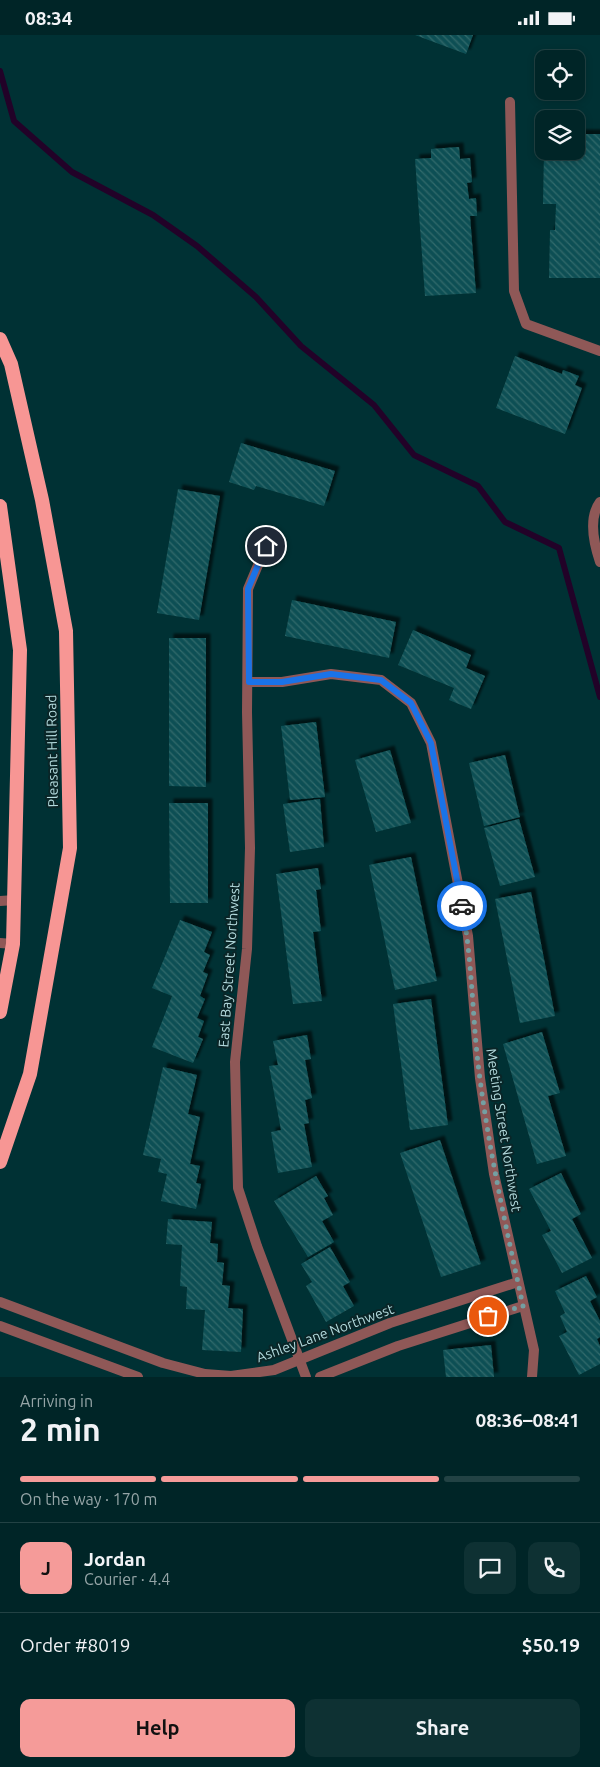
<!DOCTYPE html>
<html lang="en">
<head>
<meta charset="utf-8">
<style>
  :root { --surface:#002527; --page:#0e3133; --text:#f1f3f6; --muted:#95a5a7; --line:#224244; --accent:#f59b99 }
  body { margin:0; font-family:Ubuntu,sans-serif; background:var(--page); color:var(--text); height:100vh; display:flex; flex-direction:column; font-size:19px; white-space:nowrap }
  * { box-sizing:border-box; margin:0 }
  p { font-size:16px; color:var(--muted) }
  .icon { flex:none; width:28px; height:28px; fill:none; stroke:currentColor; stroke-width:2; stroke-linecap:round; stroke-linejoin:round }
  .map { position:relative; height:1342px; overflow:hidden }
  .side { display:flex; flex-direction:column; background:var(--surface); flex:1 }
  .side>* { flex:none }
  .fabs { position:absolute; left:535px; top:15px; display:grid; gap:10px }
  .fabs a { display:grid; place-items:center; width:50px; height:50px; border-radius:10px; background:var(--surface); box-shadow:0 2px 8px #0003,0 0 0 1px var(--line); font-size:25px }
  .pin { position:absolute; display:grid; place-items:center; width:42px; height:42px; color:#fff; margin:-21px; border:2px solid #fff; border-radius:50%; box-shadow:0 1px 5px #0007 }
  .courier { position:absolute; display:grid; place-items:center; width:50px; height:50px; margin:-25px; border:4px solid #1a73e8; border-radius:50%; background:#fff; color:#222; box-shadow:0 1px 6px #0007 }
  .overview em { font-style:normal; font-weight:600 }
  .overview div { display:flex; flex-direction:column-reverse }
  .overview { display:flex; align-items:center; justify-content:space-between; height:85px; padding:0 20px }
  h1 { font-size:32px; font-weight:600; line-height:38px }
  .bar { display:grid; grid-template-columns:repeat(4,1fr); gap:8px 5px; align-content:center; height:60px; padding:0 20px }
  .bar i { height:6px; border-radius:4px; background:var(--line) }
  .bar .on { background:var(--accent) }
  .bar p { grid-column:span 4 }
  .line { display:flex; align-items:center; gap:12px; padding:0 20px; border-top:1px solid var(--line) }
  .line div { flex:1 }
  .round { display:grid; place-items:center; flex:none; width:52px; height:52px; border-radius:10px; background:var(--page) }
  .action { display:flex; gap:10px; margin-top:auto; padding:10px 20px }
  .action a { flex:1; height:58px; border-radius:10px; background:var(--accent); color:#111; font-size:20px; font-weight:600; line-height:58px; text-align:center }
  .action a+a { background:var(--page); color:var(--text) }
  .status { display:flex; justify-content:space-between; align-items:center; height:35px; padding:0 25px; background:var(--surface); direction:ltr }
  .status svg { height:14px; fill:currentColor }
  .map>svg:first-child { display:block }
  .lines { fill:none; stroke-linecap:round; stroke-linejoin:round }
  .stream { stroke:#220228; stroke-width:6 }
  .building { fill:url(#building-back-hatch); filter:url(#shadow) }
  .minor { stroke:#8f5857; stroke-width:10 }
  .trunk { stroke:#f79694; stroke-width:14 }
  .done { stroke:#749fa2; stroke-width:5; stroke-dasharray:0 9 }
  .route { stroke:#1a73e8; stroke-width:6 }
  .labels { text-anchor:middle; dominant-baseline:central; stroke-width:4; stroke-linejoin:round; paint-order:stroke }
  .street-label { font-size:14px; fill:#b3dadd; stroke:#0a2527 }
</style>
</head>
<body>
<div class="status"><b>08:34</b><svg viewBox="0 0 49 12"><path d="M0 12V9h3v3zM5 12V6h3v6zM10 12V3h3v9zM15 12V0h3v12zM26 1h20v11H26zM47 4h2v5h-2z"/></svg></div>
<div class="map">
<svg width="600" height="1342" viewBox="0 0 600 1342">
  <defs>
    <pattern id="building-back-hatch" width="6" height="6" patternUnits="userSpaceOnUse" patternTransform="scale(1.25)"><rect width="6" height="6" fill="#115054"/><path d="M-1 5l2 2M0 0l6 6M5-1l2 2" fill="none" stroke="#31696c"/></pattern>
    <filter id="shadow"><feDropShadow dx="4.5" dy="-4.5" stdDeviation="1" flood-color="#0009"/></filter>
  </defs>
  <rect width="100%" height="100%" fill="#003134"/>
  <g class="lines">
    <polyline class="stream" points="0,36 14,86 72,137 153,180 197,211 256,262 301,311 374,370 414,420 478,451 505,487 559,513 600,662"/>
  </g>
  <g class="building">
    <polygon points="415,0 473,0 466,19"/>
    <polygon points="576,99 600,99 600,243 549,243 550,195 555,195 556,169 543,169 544,116 576,116"/>
    <polygon points="459,112 460,124 470,123 472,147 467,148 469,164 476,163 477,181 470,181 476,258 425,261 415,124 431,123 431,114"/>
    <polygon points="515,321 562,339 563,335 579,341 575,350 582,353 565,399 496,373"/>
    <polygon points="241,408 335,436 324,471 256,451 254,455 229,447"/>
    <polygon points="178,454 220,461 199,585 157,578"/>
    <polygon points="292,565 396,587 389,623 285,601"/>
    <polygon points="413,595 471,620 466,633 485,641 471,674 449,665 454,653 398,630"/>
    <polygon points="169,603 206,603 206,752 169,751"/>
    <polygon points="316,687 325,762 290,765 281,691"/>
    <polygon points="390,715 411,788 376,797 355,725"/>
    <polygon points="505,720 520,782 484,791 469,728"/>
    <polygon points="320,764 324,812 290,817 283,769"/>
    <polygon points="169,768 208,768 208,868 170,868"/>
    <polygon points="519,784 535,842 500,851 484,793"/>
    <polygon points="411,822 437,946 395,955 369,830"/>
    <polygon points="318,833 321,854 316,855 321,896 313,897 322,966 293,969 276,839"/>
    <polygon points="531,857 555,981 520,988 495,864"/>
    <polygon points="180,885 212,897 204,917 210,920 203,937 208,939 200,961 205,964 197,983 204,986 198,1002 203,1004 193,1028 152,1012 172,961 152,953"/>
    <polygon points="431,964 448,1090 410,1095 393,969"/>
    <polygon points="542,997 560,1058 548,1061 566,1121 537,1129 503,1009"/>
    <polygon points="307,1000 311,1024 305,1025 312,1063 305,1065 309,1088 304,1089 312,1132 278,1138 271,1097 281,1095 269,1031 278,1030 273,1006"/>
    <polygon points="163,1032 197,1040 188,1079 200,1082 190,1129 200,1131 196,1148 201,1149 196,1174 161,1166 167,1139 158,1137 161,1124 143,1120"/>
    <polygon points="440,1105 481,1229 441,1242 400,1118"/>
    <polygon points="561,1138 581,1179 572,1184 592,1223 562,1238 542,1200 551,1196 529,1154"/>
    <polygon points="316,1141 328,1161 324,1163 333,1180 322,1186 334,1207 308,1222 274,1166"/>
    <polygon points="168,1184 212,1187 210,1208 218,1209 217,1227 224,1228 222,1250 230,1251 228,1273 243,1274 241,1317 202,1315 205,1275 186,1274 187,1252 180,1251 182,1210 166,1209"/>
    <polygon points="330,1212 350,1247 343,1251 354,1271 326,1287 306,1251 312,1247 301,1229"/>
    <polygon points="586,1241 597,1262 590,1266 600,1286 600,1302 597,1304 600,1311 600,1329 579,1340 559,1301 567,1297 560,1281 565,1278 555,1256"/>
    <polygon points="491,1310 494,1342 446,1342 443,1315"/>
  </g>
  <g class="lines">
    <g class="minor">
      <polyline points="510,67 514,256 526,289 600,316"/>
      <path d="M600,467c-12,16 -6,42 0,60"/>
      <polyline points="266,511 248,554 247,677 250,813 247,914 235,1027 238,1153 257,1211 306,1342"/>
      <polyline points="249,647 282,647 331,639 381,645 411,668 431,708 468,901 480,1043 494,1139 534,1315 532,1342"/>
      <polyline points="0,866 15,865"/>
      <polyline points="0,908 13,909"/>
      <polyline points="0,1267 163,1328 205,1339 231,1341 274,1335 390,1288 518,1247"/>
      <polyline points="0,1291 138,1342"/>
      <polyline points="320,1342 398,1311 523,1271"/>
    </g>
    <g class="trunk">
      <polyline points="0,304 11,329 42,465 66,596 70,813 30,1039 0,1127"/>
      <polyline points="0,471 20,615 13,909 0,977"/>
    </g>
  </g>
  <g class="lines">
    <path class="done" d="M462,871c11,57 10,116 18,173 10,77 27,152 43,227l-35,10"/>
    <polyline class="route" points="266,511 248,554 249,647 282,647 331,639 381,645 411,668 431,708 462,871"/>
  </g>
  <g class="labels">
    <g class="street-label">
      <text transform="translate(52 716) rotate(-91)">Pleasant Hill Road</text>
      <text transform="translate(229 930) rotate(-86)">East Bay Street Northwest</text>
      <text transform="translate(504 1095) rotate(81)">Meeting Street Northwest</text>
      <text transform="translate(325 1298) rotate(-20)">Ashley Lane Northwest</text>
    </g>
  </g>
</svg>
<div class="fabs">
<a><svg class="icon" aria-label="locate" viewBox="0 0 24 24"><circle cx="12" cy="12" r="6"/><path d="M12 2v4M12 18v4M2 12h4M18 12h4"/></svg></a>
<a><svg class="icon" aria-label="layers" viewBox="0 0 24 24"><path d="M12 4l9 5-9 5-9-5zM3 14l9 5 9-5"/></svg></a>
</div>
<div class="pin" style="left:488px;top:1281px;background:#ea580c"><svg class="icon" aria-label="bag" viewBox="0 0 24 24"><path d="M5 8h14l-1 12H6zM9 8a3 3 0 0 1 6 0"/></svg></div>
<div class="pin" style="left:266px;top:511px;background:#1f2937"><svg class="icon" aria-label="home" viewBox="0 0 24 24"><path d="M3 11l9-7 9 7M6 9v11h12V9"/></svg></div>
<div class="courier" style="left:462px;top:871px"><svg class="icon" aria-label="car" viewBox="0 0 24 24"><path d="M5 17H2v-5l4-1 3-4h7l3 4 3 1v5h-3M9 17h6M6 11h13"/><circle cx="7" cy="17" r="2"/><circle cx="17" cy="17" r="2"/></svg></div>
</div>
<section class="side">
<div class="overview"><div><h1>2 min</h1><p>Arriving in</p></div><em>08:36–08:41</em></div>
<div class="bar"><i class="on"></i><i class="on"></i><i class="on"></i><i></i><p>On the way · 170 m</p></div>
<div class="line" style="height:90px"><b class="round" style="background:var(--accent);color:#111">J</b><div><b>Jordan</b><p>Courier · 4.4</p></div><a class="round"><svg class="icon" aria-label="chat" viewBox="0 0 24 24"><path d="M4 5h16v11H9l-5 4z"/></svg></a><a class="round"><svg class="icon" aria-label="phone" viewBox="0 0 24 24"><path d="M5 4h4l2 5-3 2q2 4 5 5l2-3 5 2v4C11 20 4 13 5 4z"/></svg></a></div>
<div class="line" style="height:65px"><div>Order #8019</div><b>$50.19</b></div>
<div class="action"><a>Help</a><a>Share</a></div>
</section>
</body>
</html>
